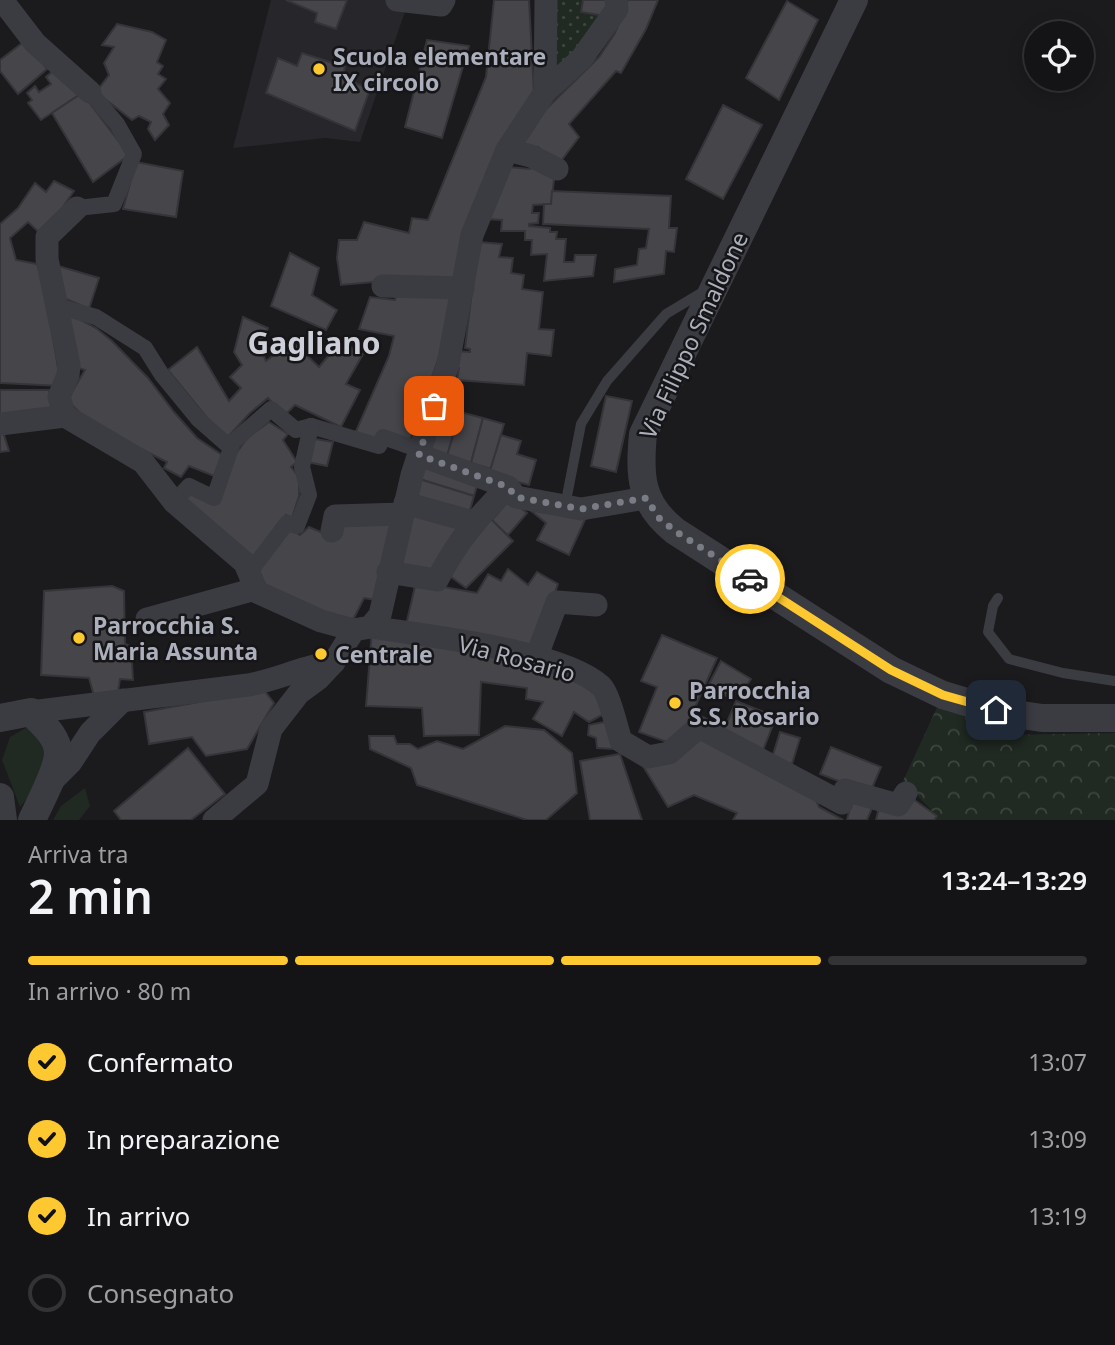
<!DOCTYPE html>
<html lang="it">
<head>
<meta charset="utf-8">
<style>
  :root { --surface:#141416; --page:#212123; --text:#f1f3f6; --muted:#9d9ea1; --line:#333335; --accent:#fec831 }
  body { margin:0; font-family:"Noto Sans",sans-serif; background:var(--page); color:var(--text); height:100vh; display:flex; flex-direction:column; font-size:26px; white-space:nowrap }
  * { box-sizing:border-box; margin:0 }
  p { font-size:23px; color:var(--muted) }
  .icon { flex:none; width:38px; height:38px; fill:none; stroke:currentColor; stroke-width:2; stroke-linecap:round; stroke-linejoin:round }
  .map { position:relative; height:820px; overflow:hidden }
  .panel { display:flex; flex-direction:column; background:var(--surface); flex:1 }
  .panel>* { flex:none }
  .buttons { position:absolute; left:1024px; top:21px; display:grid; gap:14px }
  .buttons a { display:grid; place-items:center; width:70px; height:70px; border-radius:50%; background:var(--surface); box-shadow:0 4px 18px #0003,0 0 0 2px var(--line); font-size:35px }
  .pin { position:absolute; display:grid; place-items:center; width:60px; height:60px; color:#fff; margin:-30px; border-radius:14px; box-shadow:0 4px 10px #0006 }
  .courier { position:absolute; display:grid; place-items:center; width:70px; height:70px; margin:-35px; border:5px solid #fec831; border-radius:50%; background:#fff; color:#222; box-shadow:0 2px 9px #0007 }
  .head em { font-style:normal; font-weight:600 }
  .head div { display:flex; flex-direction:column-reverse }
  .head { display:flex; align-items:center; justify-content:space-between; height:119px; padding:0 28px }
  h1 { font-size:46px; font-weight:600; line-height:52px }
  .bar { display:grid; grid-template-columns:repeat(4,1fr); gap:10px 7px; align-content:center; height:84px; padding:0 28px }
  .bar i { height:9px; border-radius:5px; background:var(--line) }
  .bar .current { background:var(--accent) }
  .bar p { grid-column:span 4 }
  ol { padding:0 28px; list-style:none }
  li { display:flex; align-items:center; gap:21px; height:77px }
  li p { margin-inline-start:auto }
  li .icon { padding:7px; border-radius:50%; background:var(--accent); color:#111; stroke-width:4 }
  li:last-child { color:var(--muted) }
  li i { width:38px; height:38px; border:4px solid var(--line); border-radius:50% }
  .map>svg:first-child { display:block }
  .built { fill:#27262a }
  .grass { fill:#202922 }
  .forest { fill:url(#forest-crowns) }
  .park { fill:url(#park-dots) }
  .building { fill:#45454a; stroke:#353439; stroke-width:2 }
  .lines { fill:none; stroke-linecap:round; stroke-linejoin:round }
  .service { stroke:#3b3c42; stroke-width:10 }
  .pedestrian { stroke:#3b3c42; stroke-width:16 }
  .minor { stroke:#3b3c42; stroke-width:23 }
  .tertiary { stroke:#3b3c42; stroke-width:28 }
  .done { stroke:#797c85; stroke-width:7; stroke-dasharray:0 12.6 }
  .route { stroke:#fec831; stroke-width:9 }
  .poi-dot { fill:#fec831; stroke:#161518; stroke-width:2.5 }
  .labels { text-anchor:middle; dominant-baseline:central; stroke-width:5; stroke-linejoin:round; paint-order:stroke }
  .poi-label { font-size:23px; font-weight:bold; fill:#acb0bd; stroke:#161518; text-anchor:start }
  .street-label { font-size:23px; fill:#acb0bd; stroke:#161518 }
  .district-label { font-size:30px; font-weight:bold; fill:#ced0d9; stroke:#161518 }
</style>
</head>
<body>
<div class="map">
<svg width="1115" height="820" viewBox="0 0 1115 820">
  <defs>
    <pattern id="forest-crowns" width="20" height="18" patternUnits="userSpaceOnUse" patternTransform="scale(1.75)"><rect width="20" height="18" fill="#202922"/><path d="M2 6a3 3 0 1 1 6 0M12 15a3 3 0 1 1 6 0" fill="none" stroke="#3e4640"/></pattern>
    <pattern id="park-dots" width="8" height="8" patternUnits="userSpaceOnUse" patternTransform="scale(1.75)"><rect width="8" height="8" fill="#202922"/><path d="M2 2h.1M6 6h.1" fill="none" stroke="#3e4640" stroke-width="1.8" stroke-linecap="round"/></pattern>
  </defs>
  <rect width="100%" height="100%" fill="#1b1a1d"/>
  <polygon class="built" points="271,0 409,0 360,142 325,138 233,148"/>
  <g class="grass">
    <polygon points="27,727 45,737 49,757 35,789 20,807 2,760 10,737"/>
    <polygon points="85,788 90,806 79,820 53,820 61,806"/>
  </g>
  <polygon class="forest" points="939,703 1009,735 1115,733 1115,820 934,820 937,816 903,781"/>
  <polygon class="park" points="546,0 583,0 581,12 605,16 545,92"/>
  <g class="building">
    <polygon points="286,0 347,0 336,29 315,22 317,13"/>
    <polygon points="494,0 529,0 534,94 453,286 385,281 341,285 337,258 339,240 357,240 364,222 409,233 412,218 428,220 486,77"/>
    <polygon points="583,0 610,0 605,16 581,12"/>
    <polygon points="628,0 658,0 646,29 621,73 616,71 569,124 579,137 558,165 538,147 535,151 519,144 537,118 599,57 615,33"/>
    <polygon points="787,1 818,20 779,100 746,78"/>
    <polygon points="117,24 152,32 166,40 157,62 163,66 158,74 166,79 158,89 170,103 163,114 169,125 155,140 148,129 151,122 139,116 132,120 96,92 109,75 104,63 114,47 102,45"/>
    <polygon points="427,40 469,46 442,138 405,127"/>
    <polygon points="25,41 47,69 18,94 0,71 0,60"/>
    <polygon points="302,53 345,67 343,78 370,89 355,131 266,93 278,58 297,66"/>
    <polygon points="54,70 82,93 41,120 28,103 32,100 27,93 35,86 39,92 51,84 46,77"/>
    <polygon points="82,93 129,155 93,182 52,113"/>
    <polygon points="723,105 762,125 723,199 686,179"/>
    <polygon points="535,160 555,172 551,204 533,205 532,213 539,213 538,223 529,224 529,226 550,228 550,232 557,232 556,239 566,239 564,262 574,262 575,255 596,255 593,276 544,281 547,254 531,255 532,240 525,240 525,231 501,231 502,220 486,219 509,167 530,169"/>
    <polygon points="136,162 183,171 176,217 123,209"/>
    <polygon points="54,181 74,191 43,236 28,222 10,238 16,260 37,264 43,276 61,386 0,383 0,224 18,208 35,183 46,192"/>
    <polygon points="552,191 671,196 669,228 677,228 674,252 666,251 664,274 614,282 615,269 637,265 639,249 646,248 649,229 543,224 544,204 551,204"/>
    <polygon points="478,242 502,244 499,257 513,258 511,273 524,275 522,289 543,292 539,329 554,330 551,356 527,353 524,385 457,380 459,368 451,367 454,351 470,352 470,349 465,348"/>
    <polygon points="290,253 319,268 312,295 337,310 326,330 271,306"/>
    <polygon points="48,263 99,278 89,309 57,295"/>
    <polygon points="398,289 453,291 447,334 409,443 354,436 389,356 394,336 359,329 370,297 395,300"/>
    <polygon points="68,313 96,328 112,341 148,378 174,412 197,438 222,455 214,476 189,466 181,477 164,468 167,462 91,424 67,400 85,370 76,367"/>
    <polygon points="243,317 268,328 261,350 266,361 292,341 319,367 341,341 363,354 346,384 360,390 341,427 295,405 284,416 268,398 250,413 225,440 168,370 197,347 229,401 241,388 230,377 242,365 234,352"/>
    <polygon points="0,390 49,390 54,415 0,420"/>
    <polygon points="606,396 632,401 616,472 591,466"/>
    <polygon points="438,408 460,412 447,456 424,452"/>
    <polygon points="460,412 483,418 471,463 447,456"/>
    <polygon points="483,418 504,424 491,469 471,463"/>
    <polygon points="269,422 288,434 283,440 297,462 291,467 299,477 299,496 292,518 286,515 272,540 252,562 179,502 188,493 214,504 235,455 248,437"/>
    <polygon points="0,432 3,432 9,451 0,452"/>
    <polygon points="501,435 521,441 517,454 536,460 529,485 489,474"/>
    <polygon points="315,439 333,442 327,466 307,462"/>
    <polygon points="421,458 479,479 474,496 416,478"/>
    <polygon points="416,478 474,496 468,517 409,500"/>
    <polygon points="510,499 527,513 508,535 491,521"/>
    <polygon points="408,506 460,525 436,576 393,565"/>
    <polygon points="530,510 587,515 569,555 537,540 546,523"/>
    <polygon points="491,519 513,541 466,588 447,574"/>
    <polygon points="396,520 376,600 364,598 353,620 288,605 267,588 258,571 286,527 300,535 309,527 323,533 338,521"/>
    <polygon points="508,569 528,585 537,572 558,584 536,648 406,625 416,582 477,593 488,574 501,581"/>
    <polygon points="112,586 124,591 125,644 131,646 133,680 120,679 118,692 94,696 89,678 41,675 44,591"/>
    <polygon points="372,630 574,672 603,692 606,713 589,722 574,712 562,736 533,719 543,702 526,699 527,688 481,682 479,735 424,736 422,708 366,706"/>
    <polygon points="662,635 717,658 678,746 639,732 657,687 641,681"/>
    <polygon points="721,661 751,679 741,693 731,690 726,696 709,684"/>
    <polygon points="264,690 274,703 247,749 206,756 192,737 149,744 144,712"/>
    <polygon points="736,701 776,717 762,753 722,734"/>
    <polygon points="609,721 613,749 597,748 596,738 588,735 589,725"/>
    <polygon points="505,726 544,730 572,753 577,793 546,820 527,820 417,785 411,768 370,749 369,736 394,736 397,744 410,744 418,749 437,741 463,749"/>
    <polygon points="698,732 812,791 819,807 843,820 733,820 737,813 694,795 668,807 643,766"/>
    <polygon points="780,732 800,738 792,764 772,758"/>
    <polygon points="831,747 881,767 870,793 820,774"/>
    <polygon points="188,748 225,794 191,820 121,820 114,811"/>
    <polygon points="620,754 642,820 590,820 580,761"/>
    <polygon points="852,799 873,806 867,820 847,820"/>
    <polygon points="913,799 937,816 934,820 876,820 879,807"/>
  </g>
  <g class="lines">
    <g class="service">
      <polyline points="567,496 581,424 607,381 666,314 706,290"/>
      <polyline points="998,598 993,606 988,632 1009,659 1063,673 1115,681"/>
    </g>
    <g class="pedestrian">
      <polyline points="77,208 114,204 134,154 117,124 90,92"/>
      <polyline points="57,306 96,317 145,348 162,375 198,419 231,448"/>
      <polyline points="311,426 379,446 383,437 420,450"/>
      <polyline points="174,502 189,486 214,498 233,442 271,409 296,430 311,426"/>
      <polyline points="249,573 287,523 297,526 309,495 302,467 311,426"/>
    </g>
    <g class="minor">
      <polyline points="2,0 35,43 90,92"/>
      <polyline points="397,0 441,5 444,0"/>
      <polyline points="545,92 546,0"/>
      <polyline points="507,150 531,156 557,169"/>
      <polyline points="383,286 463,288"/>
      <polyline points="65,416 59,397 68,375 69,365 47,259 47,237 77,208"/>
      <polyline points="0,424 65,416 143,462 174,502 245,563 257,592 321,621 354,630"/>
      <polyline points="419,455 508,487 516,497 581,509 646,498"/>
      <polyline points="405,503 473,522"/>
      <polyline points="332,531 335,516 403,514"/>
      <path d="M388,572l49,8c22,-41 38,-60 71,-93"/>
      <polyline points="147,619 255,589"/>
      <path d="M370,627c56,9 191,23 231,59 8,7 16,43 20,55l27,16 21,-4 30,-26 143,76 3,-13 53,15 8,-12"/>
      <polyline points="536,658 557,602 596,605"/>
      <path d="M31,712l217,-27c30,-5 55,-19 86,-23"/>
      <polyline points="49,784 71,762 90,733 123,700"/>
      <polyline points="214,820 257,784 271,729 299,693 318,679 334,662 354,630 370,627 380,615 412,475 448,364 472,235 507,150 545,92 582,58 617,9 616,0"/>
    </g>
    <g class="tertiary">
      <path d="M854,0l-211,434c-4,42 -3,69 32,97l216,139 52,25 53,16 46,7h73"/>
      <path d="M0,718l31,-6c10,11 27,24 27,41 0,17 -19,51 -26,67"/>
      <polyline points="0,797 3,820"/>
    </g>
  </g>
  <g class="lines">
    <polyline class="done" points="434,406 419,455 508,487 516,497 581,509 646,498 659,518 675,531 750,579"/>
    <polyline class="route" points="750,579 891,670 943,695 996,710"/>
  </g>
  <g class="poi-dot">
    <circle cx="319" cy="69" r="7"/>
    <circle cx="79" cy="638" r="7"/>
    <circle cx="321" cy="654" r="7"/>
    <circle cx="675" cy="703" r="7"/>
  </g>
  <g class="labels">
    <g class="poi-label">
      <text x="333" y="56">Scuola elementare<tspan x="333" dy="26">IX circolo</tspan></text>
      <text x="93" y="625">Parrocchia S.<tspan x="93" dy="26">Maria Assunta</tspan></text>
      <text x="335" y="654">Centrale</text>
      <text x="689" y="690">Parrocchia<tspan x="689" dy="26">S.S. Rosario</tspan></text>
    </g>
    <g class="street-label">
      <text transform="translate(693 335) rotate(-65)">Via Filippo Smaldone</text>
      <text transform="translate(517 658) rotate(15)">Via Rosario</text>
    </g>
    <g class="district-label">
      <text x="314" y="342">Gagliano</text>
    </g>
  </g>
</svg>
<div class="buttons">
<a><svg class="icon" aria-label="locate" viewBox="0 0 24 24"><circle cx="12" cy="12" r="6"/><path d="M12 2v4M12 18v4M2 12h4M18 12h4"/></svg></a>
</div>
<div class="pin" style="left:434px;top:406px;background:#ea580c"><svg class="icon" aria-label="bag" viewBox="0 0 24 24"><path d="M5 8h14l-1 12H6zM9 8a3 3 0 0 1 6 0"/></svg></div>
<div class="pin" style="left:996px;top:710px;background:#1f2937"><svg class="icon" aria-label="home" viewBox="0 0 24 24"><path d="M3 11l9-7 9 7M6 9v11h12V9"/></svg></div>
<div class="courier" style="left:750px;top:579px"><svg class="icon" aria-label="car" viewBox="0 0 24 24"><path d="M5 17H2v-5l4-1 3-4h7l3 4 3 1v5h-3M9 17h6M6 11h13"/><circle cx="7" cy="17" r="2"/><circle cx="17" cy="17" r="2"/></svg></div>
</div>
<section class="panel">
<div class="head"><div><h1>2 min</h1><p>Arriva tra</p></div><em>13:24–13:29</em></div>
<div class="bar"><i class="current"></i><i class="current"></i><i class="current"></i><i></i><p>In arrivo · 80 m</p></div>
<ol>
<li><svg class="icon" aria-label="check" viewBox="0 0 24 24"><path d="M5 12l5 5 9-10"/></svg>Confermato<p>13:07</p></li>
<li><svg class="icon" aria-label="check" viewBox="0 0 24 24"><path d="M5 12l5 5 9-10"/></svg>In preparazione<p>13:09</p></li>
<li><svg class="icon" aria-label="check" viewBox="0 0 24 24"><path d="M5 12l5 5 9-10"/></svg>In arrivo<p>13:19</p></li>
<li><i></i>Consegnato</li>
</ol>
</section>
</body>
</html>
